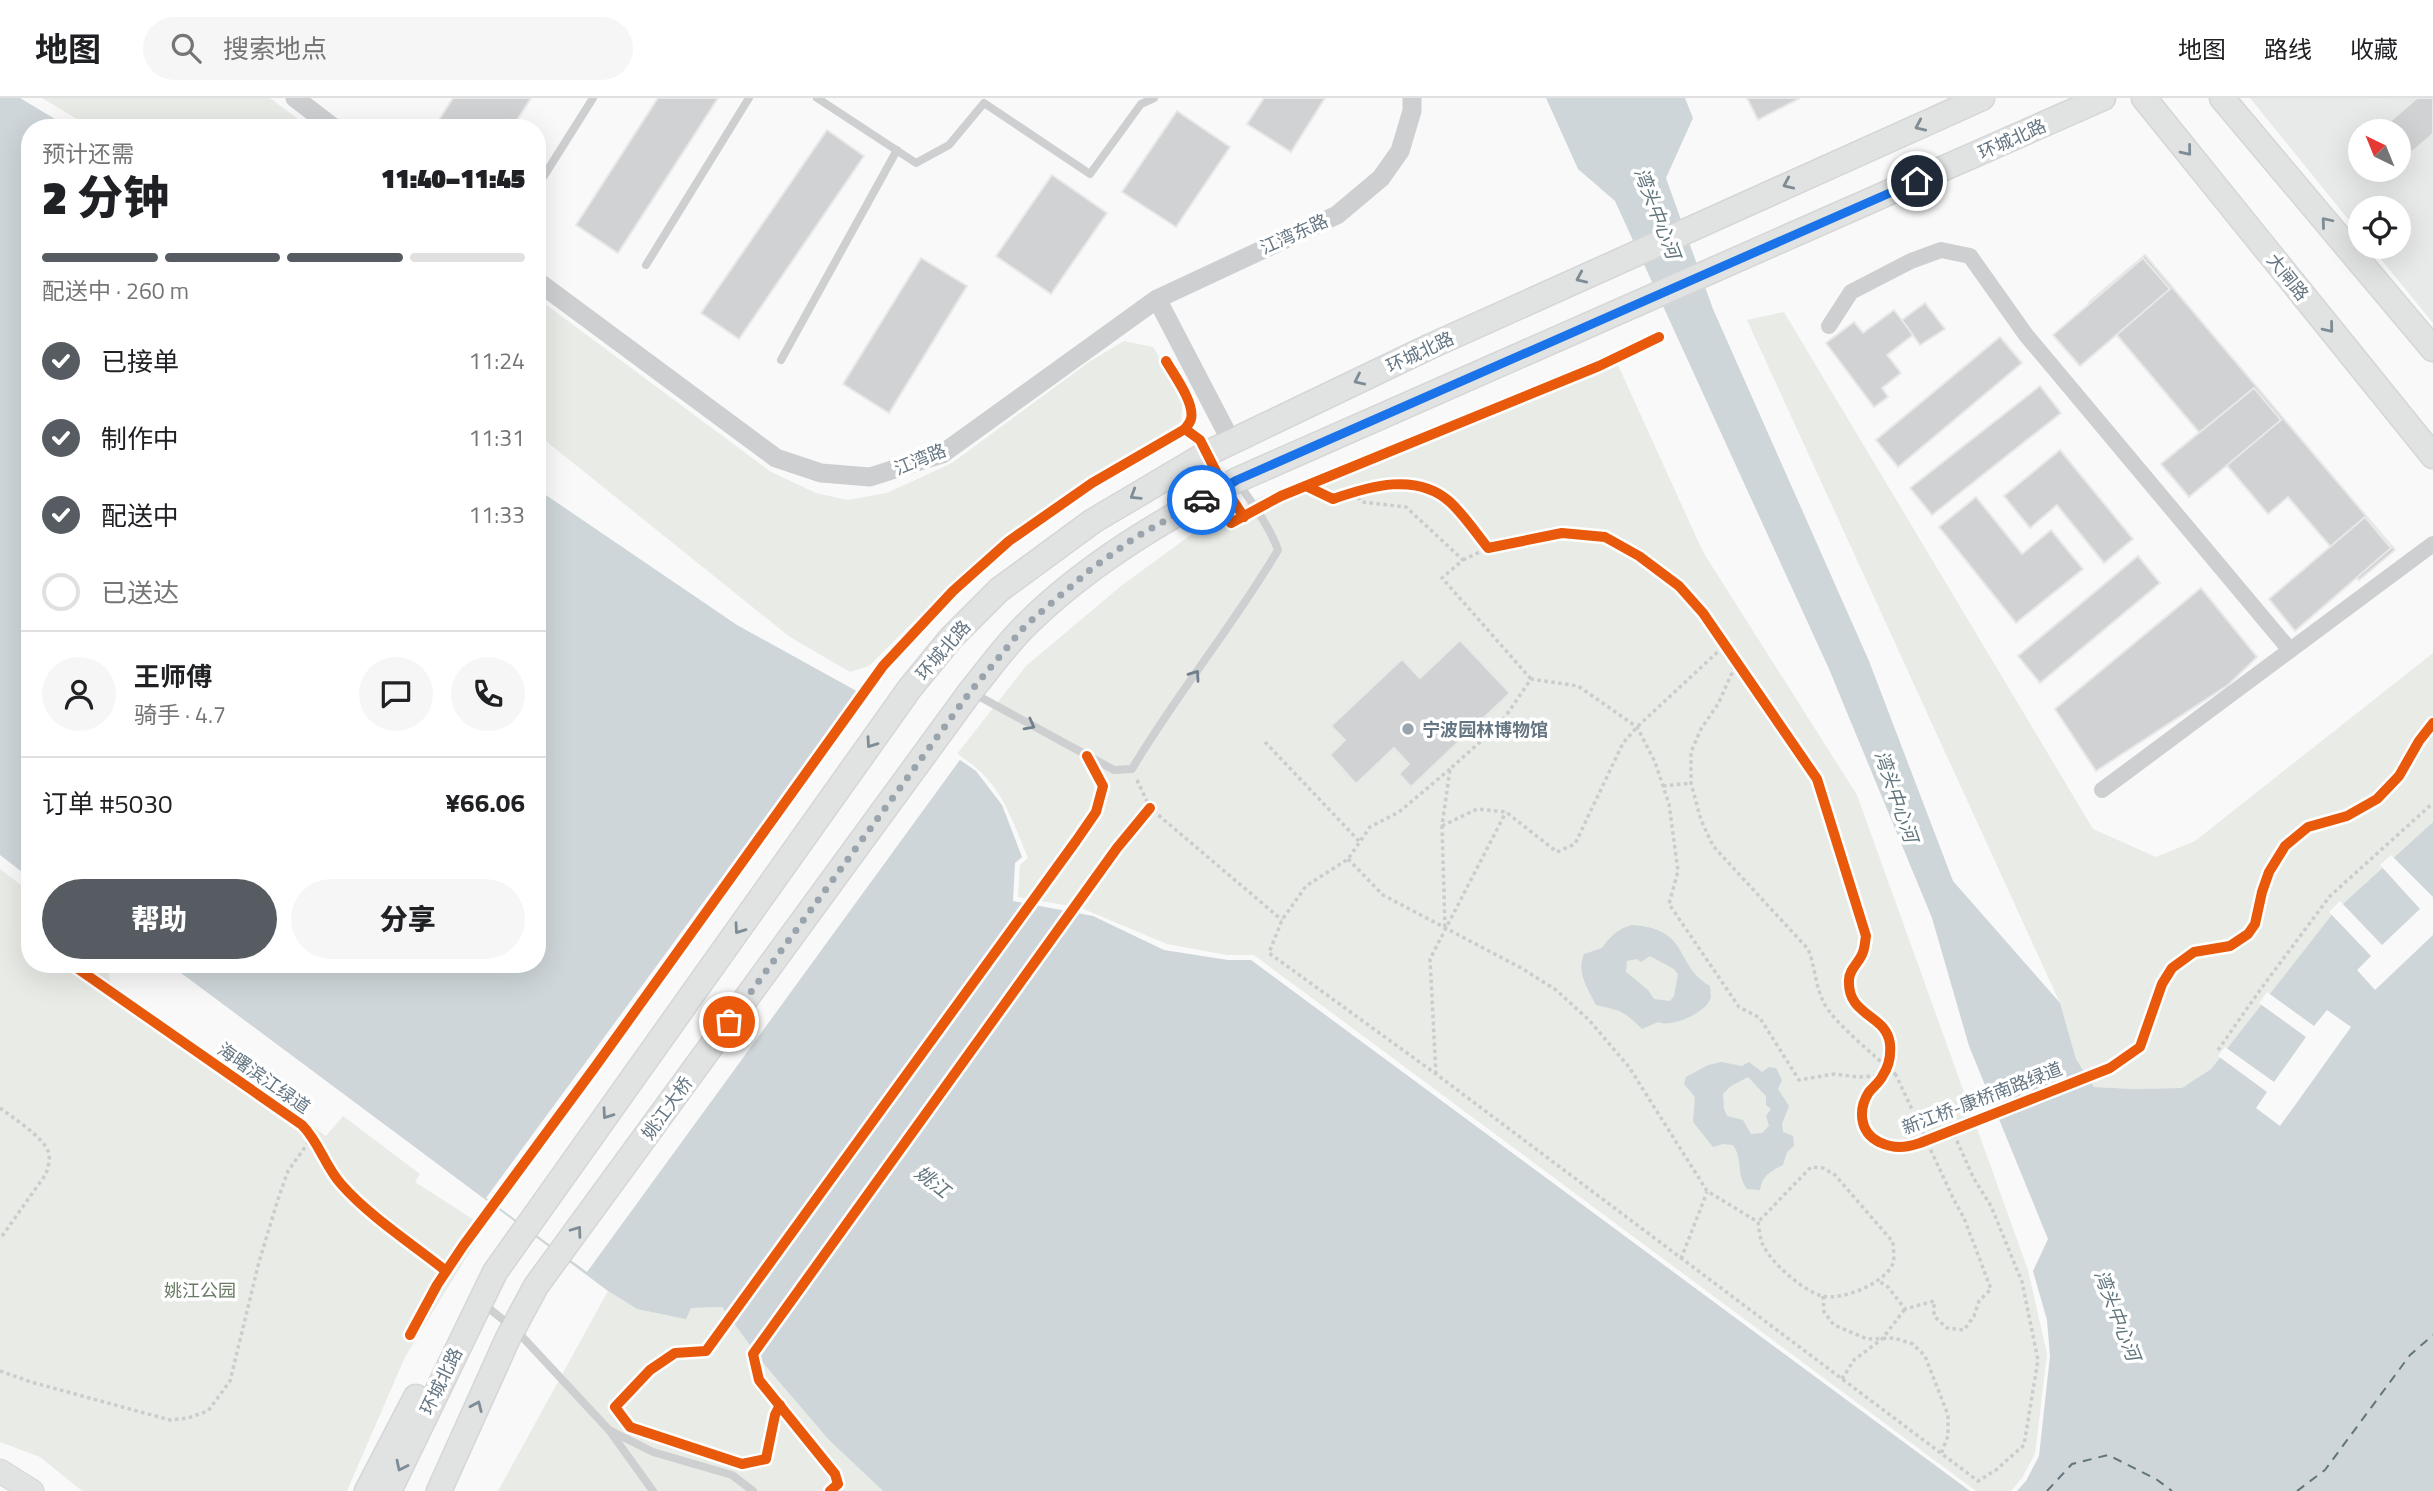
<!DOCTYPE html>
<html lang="zh">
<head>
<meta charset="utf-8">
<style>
  :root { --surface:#fff; --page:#f6f6f6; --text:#202124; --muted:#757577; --line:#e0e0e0; --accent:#565c61 }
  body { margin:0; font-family:"Titillium Web","Noto Sans SC",sans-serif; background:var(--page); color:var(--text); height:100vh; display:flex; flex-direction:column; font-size:26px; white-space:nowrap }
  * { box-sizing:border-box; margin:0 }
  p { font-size:23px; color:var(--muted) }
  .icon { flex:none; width:38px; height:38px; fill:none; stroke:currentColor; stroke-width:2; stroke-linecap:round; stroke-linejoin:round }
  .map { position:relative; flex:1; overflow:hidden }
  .details { position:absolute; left:21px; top:21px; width:525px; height:854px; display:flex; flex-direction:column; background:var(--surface); border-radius:28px; box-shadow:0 7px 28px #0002 }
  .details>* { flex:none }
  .needle { width:46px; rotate:317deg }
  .fabs { position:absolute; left:2348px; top:21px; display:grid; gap:14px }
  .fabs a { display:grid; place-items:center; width:63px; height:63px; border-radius:50%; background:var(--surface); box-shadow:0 7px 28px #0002; font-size:35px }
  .pin { position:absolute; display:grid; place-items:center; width:60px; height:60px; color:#fff; margin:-30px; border:4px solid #fff; border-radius:50%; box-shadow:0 2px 7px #0007 }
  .courier { position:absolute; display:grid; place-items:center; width:70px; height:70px; margin:-35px; border:5px solid #1a73e8; border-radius:50%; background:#fff; color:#222; box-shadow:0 2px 9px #0007 }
  .headline em { font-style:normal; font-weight:800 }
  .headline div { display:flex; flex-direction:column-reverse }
  .headline { display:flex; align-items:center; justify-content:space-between; height:119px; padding:0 21px }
  h1 { font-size:46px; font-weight:800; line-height:52px }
  .bar { display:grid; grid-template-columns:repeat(4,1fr); gap:10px 7px; align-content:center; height:84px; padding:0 21px }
  .bar i { height:9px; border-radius:5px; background:var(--line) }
  .bar .selected { background:var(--accent) }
  .bar p { grid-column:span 4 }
  .line { display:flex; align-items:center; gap:18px; padding:0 21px; border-top:2px solid var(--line) }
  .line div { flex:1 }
  .round { display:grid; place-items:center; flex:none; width:74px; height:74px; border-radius:37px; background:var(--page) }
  ol { padding:0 21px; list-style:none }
  li { display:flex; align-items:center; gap:21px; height:77px }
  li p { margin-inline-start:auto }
  li .icon { padding:7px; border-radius:50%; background:var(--accent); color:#fff; stroke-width:4 }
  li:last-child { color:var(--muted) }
  li i { width:38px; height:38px; border:4px solid var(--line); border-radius:50% }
  .cta { display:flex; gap:14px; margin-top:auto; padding:14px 21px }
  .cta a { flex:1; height:80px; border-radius:42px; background:var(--accent); color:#fff; font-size:28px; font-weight:800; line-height:80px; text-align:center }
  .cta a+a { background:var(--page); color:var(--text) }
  header { display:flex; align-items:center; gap:42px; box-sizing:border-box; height:98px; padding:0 35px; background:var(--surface); border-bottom:2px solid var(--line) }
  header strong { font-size:33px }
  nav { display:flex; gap:38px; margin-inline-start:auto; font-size:24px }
  .search { width:490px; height:63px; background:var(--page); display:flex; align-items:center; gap:18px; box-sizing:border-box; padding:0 24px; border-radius:38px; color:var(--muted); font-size:26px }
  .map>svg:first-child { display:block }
  .built { fill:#e8e9e9; fill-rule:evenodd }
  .green { fill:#e8ebe6 }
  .water { fill:#ced6d9; fill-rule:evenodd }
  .pier { fill:#f9f9f9 }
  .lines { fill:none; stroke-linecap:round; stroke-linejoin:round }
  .ferry { stroke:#60757c; stroke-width:2; stroke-dasharray:9 7; stroke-linecap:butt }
  .building { fill:#d0d2d3; stroke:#e8e8e8; stroke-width:2 }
  .secondary-casing { stroke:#d5d6d7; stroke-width:25 }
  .primary-casing { stroke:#d5d6d7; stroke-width:27 }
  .path { stroke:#cbcccd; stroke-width:3.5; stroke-dasharray:3.5 3.5; stroke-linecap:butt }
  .service { stroke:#cecfd0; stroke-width:8 }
  .minor { stroke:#cecfd0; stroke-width:16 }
  .tertiary { stroke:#cecfd0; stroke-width:19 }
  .secondary { stroke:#e1e2e2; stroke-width:23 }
  .primary { stroke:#e1e2e2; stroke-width:24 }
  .cycleway-casing { stroke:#fff; stroke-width:15 }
  .cycleway { stroke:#e8590c; stroke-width:10 }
  .oneway { stroke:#7e8c96 }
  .oneway2 { stroke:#707f8b }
  .done { stroke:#99a4ac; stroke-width:7; stroke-dasharray:0 12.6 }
  .route { stroke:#1a73e8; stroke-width:9 }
  .poi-dot { fill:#99a4ac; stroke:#fff; stroke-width:2.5 }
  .labels { text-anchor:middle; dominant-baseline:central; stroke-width:7; stroke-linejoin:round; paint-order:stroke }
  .street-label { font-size:18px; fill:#657683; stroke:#fff }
  .poi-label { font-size:18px; font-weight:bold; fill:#657683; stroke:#fff; text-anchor:start }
  .park-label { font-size:18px; fill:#687a64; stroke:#fff }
  .water-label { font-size:19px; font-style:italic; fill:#60757c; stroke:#fff }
</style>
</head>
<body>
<header>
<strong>地图</strong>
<div class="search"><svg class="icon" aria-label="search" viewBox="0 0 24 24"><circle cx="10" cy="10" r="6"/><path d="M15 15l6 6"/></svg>搜索地点</div>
<nav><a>地图</a><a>路线</a><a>收藏</a></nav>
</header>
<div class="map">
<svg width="2433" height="1393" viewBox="0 0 2433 1393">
  <rect width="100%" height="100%" fill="#f9f9f9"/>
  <path class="built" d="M2250,0h183v225l-62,-76h28v-39h-38v27zM2361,33h38v39h-38z"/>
  <g class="green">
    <polygon points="42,0 270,0 310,30 92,30"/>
    <polygon points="537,200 771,374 816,395 847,402 887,395 952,365 1089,264 1124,243 1153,249 1183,296 1181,324 1067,397 1000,445 932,505 869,568 850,574 790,539 537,336"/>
    <polygon points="1784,214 2093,731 2156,759 2195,743 2433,555 2433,724 2334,814 2211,971 2182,990 2134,991 2094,989 2076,961 2060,905 1747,222"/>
    <path d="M1612,254l91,200 154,243 171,475 19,84 -12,100 -13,24 -11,13h-35l-722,-536h-27l-60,-11 -86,-36 -63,-11 2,-32 8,-7c-19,-45 -27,-77 -71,-104l69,-88 95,-80 97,-71z"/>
    <polygon points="0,771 30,794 30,866 107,866 110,884 326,1038 343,1018 420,1076 415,1084 485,1129 405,1259 347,1393 82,1393 40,1359 0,1344"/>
    <polygon points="608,1193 637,1211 722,1209 763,1265 829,1342 883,1393 498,1393"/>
  </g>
  <g class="water">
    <polygon points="0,0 20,0 70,30 30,30 30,780 0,757"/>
    <polygon points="1546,0 1685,0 1693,20 1666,80 1713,211 1869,563 1953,783 2060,905 2076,961 2094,989 2134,991 2182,990 2211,971 2334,814 2433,724 2433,1393 2017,1393 2026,1383 2039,1358 2050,1258 2047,1222 2033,1173 2048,1141 1969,948 1932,820 1829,571 1615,103 1578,71"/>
    <polygon points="537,391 737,527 880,606 976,673 1002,707 1022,759 1015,765 1013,803 1093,818 1164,852 1228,862 1251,862 1970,1393 883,1393 829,1342 763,1265 722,1209 691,1210 686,1221 637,1211 608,1193 169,866 537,866"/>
    <path d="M1632,827c59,4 41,39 78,61 0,3 1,9 1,11 -4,16 -40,31 -53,25l-16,7c-19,-19 -21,-18 -46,-24 -8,-16 -20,-32 -12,-51l18,-6c7,-11 17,-20 30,-23zM1650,858l24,13 4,5 -4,22 -4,5 -16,-2 -6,-9 -22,-18 1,-11 10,-2 4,3z"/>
    <path d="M1721,964l21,4 7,-4 13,10 7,-5 7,1 6,12 -4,9 11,17 -7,18 1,8 10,4 1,10 -7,6 -4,13c-13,6 -21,11 -23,25l-13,-1c-11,-14 -4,-31 -14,-44l-10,-1 -10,3 -20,-25 2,-25 -11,-13 2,-7 22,-12zM1748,979l18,19v9l5,4 -5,7 3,10 -7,7 -11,1 -8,-14 -16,-4 -3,-7 -1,-15 8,-8z"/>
  </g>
  <g class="pier">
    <polygon points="860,591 882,603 962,659 587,1174 486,1100"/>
    <polygon points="2391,757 2433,799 2433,837 2375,892 2357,872 2371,858 2329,814 2340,803 2382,847 2420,811 2380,767"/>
    <polygon points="2267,894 2314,928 2327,912 2351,929 2280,1028 2256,1010 2267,994 2218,958 2225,949 2274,984 2306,939 2259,905"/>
  </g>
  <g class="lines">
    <g class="ferry">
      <polyline points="2047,1393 2072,1366 2108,1357 2156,1381 2172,1393"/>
      <polyline points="2297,1393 2325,1372 2410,1257 2433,1237"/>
    </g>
  </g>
  <g class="building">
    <polygon points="453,0 531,0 512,30 452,30 439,22"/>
    <polygon points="658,0 718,0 618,155 576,127"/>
    <polygon points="1264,0 1325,0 1291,54 1247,26"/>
    <polygon points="1747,0 1800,0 1758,22"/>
    <polygon points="2417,0 2433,0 2433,36 2406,59 2399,51 2399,33 2384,33 2382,30"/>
    <polygon points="1177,13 1230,49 1176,129 1122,94"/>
    <polygon points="827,32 864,58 739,241 701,215"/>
    <polygon points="1052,77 1107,115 1051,196 996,158"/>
    <polygon points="2145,157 2395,452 2359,482 2288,399 2268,416 2089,204"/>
    <polygon points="921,160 967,188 889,315 843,286"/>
    <polygon points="2143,160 2170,191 2080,268 2053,237"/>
    <polygon points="1925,205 1945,231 1920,247 1902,222"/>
    <polygon points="1894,212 1913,237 1887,257 1901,275 1882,290 1888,299 1874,309 1826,245 1854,224 1863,235"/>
    <polygon points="2000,239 2022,265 1898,369 1876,342"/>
    <polygon points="2040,288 2061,315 1932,417 1910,390"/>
    <polygon points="2254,290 2281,322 2189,399 2161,366"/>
    <polygon points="2060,352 2133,441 2104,465 2057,407 2030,430 2004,398"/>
    <polygon points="1976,399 2022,456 2051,432 2083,471 2016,525 1939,429"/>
    <polygon points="2365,419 2391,450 2295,533 2269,501"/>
    <polygon points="2138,458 2160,485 2040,585 2018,558"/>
    <polygon points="2201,490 2257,559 2228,587 2096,673 2055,611"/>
    <polygon points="1460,542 1510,595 1411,689 1399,676 1409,666 1394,650 1356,686 1330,657 1345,642 1331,628 1402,561 1420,580"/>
  </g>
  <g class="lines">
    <g class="secondary-casing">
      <polyline id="secondary" points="0,1373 32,1393"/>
    </g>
    <g class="primary-casing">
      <g id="primary">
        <polyline points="2144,0 2433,358"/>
        <polyline points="2222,0 2433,251"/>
        <polyline points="367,1393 416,1299"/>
        <polyline points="389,1393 495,1174 910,590 951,540 999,492 1093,423 1206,356 1431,248 1982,0"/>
        <path d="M439,1393l69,-153 28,-52 434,-594c18,-22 35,-46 55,-66 62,-62 137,-105 212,-146l866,-382"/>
      </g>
    </g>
    <g class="path">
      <polyline points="1353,394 1362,404 1406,409 1463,462 1442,480 1531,581"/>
      <polyline points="1463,462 1488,450"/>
      <path d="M1735,561l-3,14 -14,31 -17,25 -10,23v31l10,37 12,26 95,103c7,17 7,35 15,52 10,22 54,56 73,74"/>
      <polyline points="1265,644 1360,744"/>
      <polyline points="1450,671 1399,714 1370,729 1348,761 1306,788 1282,822 1269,855 1436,976 1978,1383 1996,1372 2024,1347 2038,1262 2022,1184 1991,1108 1974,1081 1952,1032"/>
      <polyline points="1137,682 1150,710 1282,822"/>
      <polyline points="1663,688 1691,685"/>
      <polyline points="1442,728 1477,711 1506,714 1557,754 1575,746 1623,645 1637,629 1725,547"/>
      <path d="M1348,761l35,36 140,74 33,21 33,30 40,47 78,124 51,31c1,7 2,15 4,21 8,19 41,48 60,53 20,5 64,-13 71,-33 2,-6 0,-15 0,-21l-58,-67 -12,-7 -12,-1 -53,55"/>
      <polyline points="1445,829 1442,728 1450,671 1501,625 1531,581 1578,588 1637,629 1655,664 1669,706 1678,773 1669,806 1739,909 1760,920 1799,982 1834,976 1858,979 1896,977 1954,1102 1964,1120 1991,1191 1979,1203 1974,1218 1964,1232 1947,1230 1934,1218 1934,1203 1905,1211 1888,1189 1877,1182"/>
      <polyline points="2218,952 2260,892 2330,798 2433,705"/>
      <polyline points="1436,976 1430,861 1506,714"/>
      <path d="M0,1010c13,10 42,28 48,43 3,7 0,16 -2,23l-46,65"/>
      <polyline points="1681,1161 1707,1094"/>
      <polyline points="1823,1198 1824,1214 1834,1227 1867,1241 1894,1240 1913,1246 1925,1258 1948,1317 1948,1338 1941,1356"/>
      <polyline points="0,1273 31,1284 170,1322 188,1320 208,1313 230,1283 259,1164 279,1098 288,1073 313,1038"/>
      <polyline points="1842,1281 1854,1262 1882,1241 1905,1211"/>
    </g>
    <g class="service">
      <polyline points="817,0 916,65 949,47 984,5 1090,76 1141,6 1154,0"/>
      <polyline points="537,89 593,0"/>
      <polyline points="646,167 749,0"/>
      <polyline points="781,262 897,52"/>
      <path d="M973,595l141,77 18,-1c45,-76 102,-144 146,-219 -9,-25 -26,-46 -40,-68"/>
      <polyline points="482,1205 515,1231 609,1332 653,1393"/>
      <polyline points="611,1333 653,1354 732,1377 753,1393"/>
    </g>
    <g class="minor">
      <polyline points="1829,228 1851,194 1911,163 1941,152 1970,158 2026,237 2290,552"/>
      <polyline points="2102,692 2433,446"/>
    </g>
    <g class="tertiary">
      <polyline points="295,0 334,30"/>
      <polyline points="537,183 776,360 821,375 870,379 942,356 1157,201 1231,343"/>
      <polyline points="1157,201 1337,117 1381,80 1400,53 1412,13 1412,0"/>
    </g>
    <use href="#secondary" class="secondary"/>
    <use href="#primary" class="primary"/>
    <g class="cycleway-casing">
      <g id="cycleway">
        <polyline points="1185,331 1200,342 1224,389 1244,419"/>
        <path d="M1306,388l27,13c37,-13 84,-27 117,3 14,13 26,31 38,46l74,-15 43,4 34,19 40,30 24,27 114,166 49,157c-1,5 -1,11 -3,16 -3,10 -14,17 -14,28 -2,37 38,34 41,64 1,11 -1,22 -7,31 -3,7 -9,11 -14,17 -11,17 -10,40 10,50 15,7 26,6 41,1l190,-75 30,-21 22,-63 10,-16 22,-16 36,-6 18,-12 7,-10 7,-32 7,-20 16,-26 23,-19 39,-11 30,-17 22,-23 20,-35 14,-18"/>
        <polyline points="1231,425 1281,398 1599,268 1659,239"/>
        <path d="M71,866l231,161c17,17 23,41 39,59 28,32 71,60 105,87"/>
        <path d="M410,1237l27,-50 26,-39 132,-179 288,-401 70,-75 56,-50 83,-58 93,-54c2,-3 5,-6 6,-10 4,-16 -17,-44 -25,-58"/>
        <polyline points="780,1307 775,1317 766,1361 742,1366 630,1329 615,1309 650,1272 675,1255 706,1253 1076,743 1096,714 1103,688 1087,658"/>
        <polyline points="830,1393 838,1386 835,1376 759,1282 753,1256 1117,750 1150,710"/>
      </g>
    </g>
    <use href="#cycleway" class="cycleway"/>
  </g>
  <defs><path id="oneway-chevron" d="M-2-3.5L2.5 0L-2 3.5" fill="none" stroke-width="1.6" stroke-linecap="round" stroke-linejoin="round" transform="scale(1.75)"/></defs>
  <g class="oneway">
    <use href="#oneway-chevron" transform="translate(1920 28) rotate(156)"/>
    <use href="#oneway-chevron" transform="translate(2187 53) rotate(51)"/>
    <use href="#oneway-chevron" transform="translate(1788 86) rotate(156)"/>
    <use href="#oneway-chevron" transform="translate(2326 124) rotate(-130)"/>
    <use href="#oneway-chevron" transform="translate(1581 180) rotate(156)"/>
    <use href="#oneway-chevron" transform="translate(2329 230) rotate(51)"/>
    <use href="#oneway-chevron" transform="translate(1359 282) rotate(155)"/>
    <use href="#oneway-chevron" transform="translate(1135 397) rotate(148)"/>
    <use href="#oneway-chevron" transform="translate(871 645) rotate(125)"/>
    <use href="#oneway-chevron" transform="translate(739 831) rotate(125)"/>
    <use href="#oneway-chevron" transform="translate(607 1016) rotate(125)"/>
    <use href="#oneway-chevron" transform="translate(577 1133) rotate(-54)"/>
    <use href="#oneway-chevron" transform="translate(477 1308) rotate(-66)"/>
    <use href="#oneway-chevron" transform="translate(401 1368) rotate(116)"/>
  </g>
  <g class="oneway2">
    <use href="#oneway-chevron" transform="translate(1195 577) rotate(-55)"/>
    <use href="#oneway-chevron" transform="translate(1030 627) rotate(28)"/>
  </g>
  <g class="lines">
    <polyline class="done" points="729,924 970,594 1025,528 1091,471 1136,439 1202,402"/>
    <polyline class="route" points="1202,402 1237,382 1917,83"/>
  </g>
  <circle class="poi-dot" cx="1408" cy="631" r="7"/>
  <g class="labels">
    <g class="street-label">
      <text transform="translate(2012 41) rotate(-24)">环城北路</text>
      <text transform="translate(1294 136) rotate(-24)">江湾东路</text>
      <text transform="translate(2288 179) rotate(51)">大闸路</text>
      <text transform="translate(1420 254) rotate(-25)">环城北路</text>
      <text transform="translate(920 361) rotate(-22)">江湾路</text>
      <text transform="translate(943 552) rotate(-49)">环城北路</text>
      <text transform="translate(264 980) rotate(35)">海曙滨江绿道</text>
      <text transform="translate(1982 1000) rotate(-21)">新江桥-康桥南路绿道</text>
      <text transform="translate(667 1010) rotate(-54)">姚江大桥</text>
      <text transform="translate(441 1283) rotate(-64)">环城北路</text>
    </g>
    <g class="poi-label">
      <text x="1422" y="631">宁波园林博物馆</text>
    </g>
    <g class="park-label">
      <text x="200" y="1192">姚江公园</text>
    </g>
    <g class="water-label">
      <text transform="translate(1658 115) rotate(69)">湾头中心河</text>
      <text transform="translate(1897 698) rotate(71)">湾头中心河</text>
      <text transform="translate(933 1083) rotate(38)">姚江</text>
      <text transform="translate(2118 1217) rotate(69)">湾头中心河</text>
    </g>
  </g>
</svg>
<div class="fabs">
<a><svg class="needle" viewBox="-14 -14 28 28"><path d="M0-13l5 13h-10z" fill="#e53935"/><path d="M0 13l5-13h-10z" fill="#757577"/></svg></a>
<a><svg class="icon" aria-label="locate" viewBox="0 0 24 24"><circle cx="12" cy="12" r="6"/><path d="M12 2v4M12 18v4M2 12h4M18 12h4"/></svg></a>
</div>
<div class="pin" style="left:729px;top:924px;background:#ea580c"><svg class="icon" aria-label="bag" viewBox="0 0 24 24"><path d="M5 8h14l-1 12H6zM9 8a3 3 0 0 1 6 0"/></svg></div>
<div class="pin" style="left:1917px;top:83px;background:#1f2937"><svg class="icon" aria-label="home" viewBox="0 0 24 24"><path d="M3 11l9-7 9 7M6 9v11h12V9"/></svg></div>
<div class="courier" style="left:1202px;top:402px"><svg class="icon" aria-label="car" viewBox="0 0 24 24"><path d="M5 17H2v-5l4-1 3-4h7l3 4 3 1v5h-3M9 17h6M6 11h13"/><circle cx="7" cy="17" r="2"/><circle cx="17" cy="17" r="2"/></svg></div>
<section class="details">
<div class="headline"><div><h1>2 分钟</h1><p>预计还需</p></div><em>11:40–11:45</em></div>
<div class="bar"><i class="selected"></i><i class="selected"></i><i class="selected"></i><i></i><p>配送中 · 260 m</p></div>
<ol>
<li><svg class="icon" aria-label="check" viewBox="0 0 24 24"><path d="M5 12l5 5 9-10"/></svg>已接单<p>11:24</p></li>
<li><svg class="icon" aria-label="check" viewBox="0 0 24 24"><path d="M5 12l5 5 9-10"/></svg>制作中<p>11:31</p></li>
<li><svg class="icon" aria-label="check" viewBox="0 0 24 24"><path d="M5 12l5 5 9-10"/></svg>配送中<p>11:33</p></li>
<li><i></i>已送达</li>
</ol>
<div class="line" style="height:126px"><a class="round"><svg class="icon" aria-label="person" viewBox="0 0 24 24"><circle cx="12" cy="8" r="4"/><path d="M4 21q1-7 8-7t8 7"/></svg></a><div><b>王师傅</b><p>骑手 · 4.7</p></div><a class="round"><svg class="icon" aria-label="chat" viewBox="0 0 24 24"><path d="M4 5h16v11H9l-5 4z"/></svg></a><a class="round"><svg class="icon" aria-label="phone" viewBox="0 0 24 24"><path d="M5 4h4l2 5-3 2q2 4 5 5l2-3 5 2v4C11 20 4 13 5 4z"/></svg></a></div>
<div class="line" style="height:91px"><div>订单 #5030</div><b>¥66.06</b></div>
<div class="cta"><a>帮助</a><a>分享</a></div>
</section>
</div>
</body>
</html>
